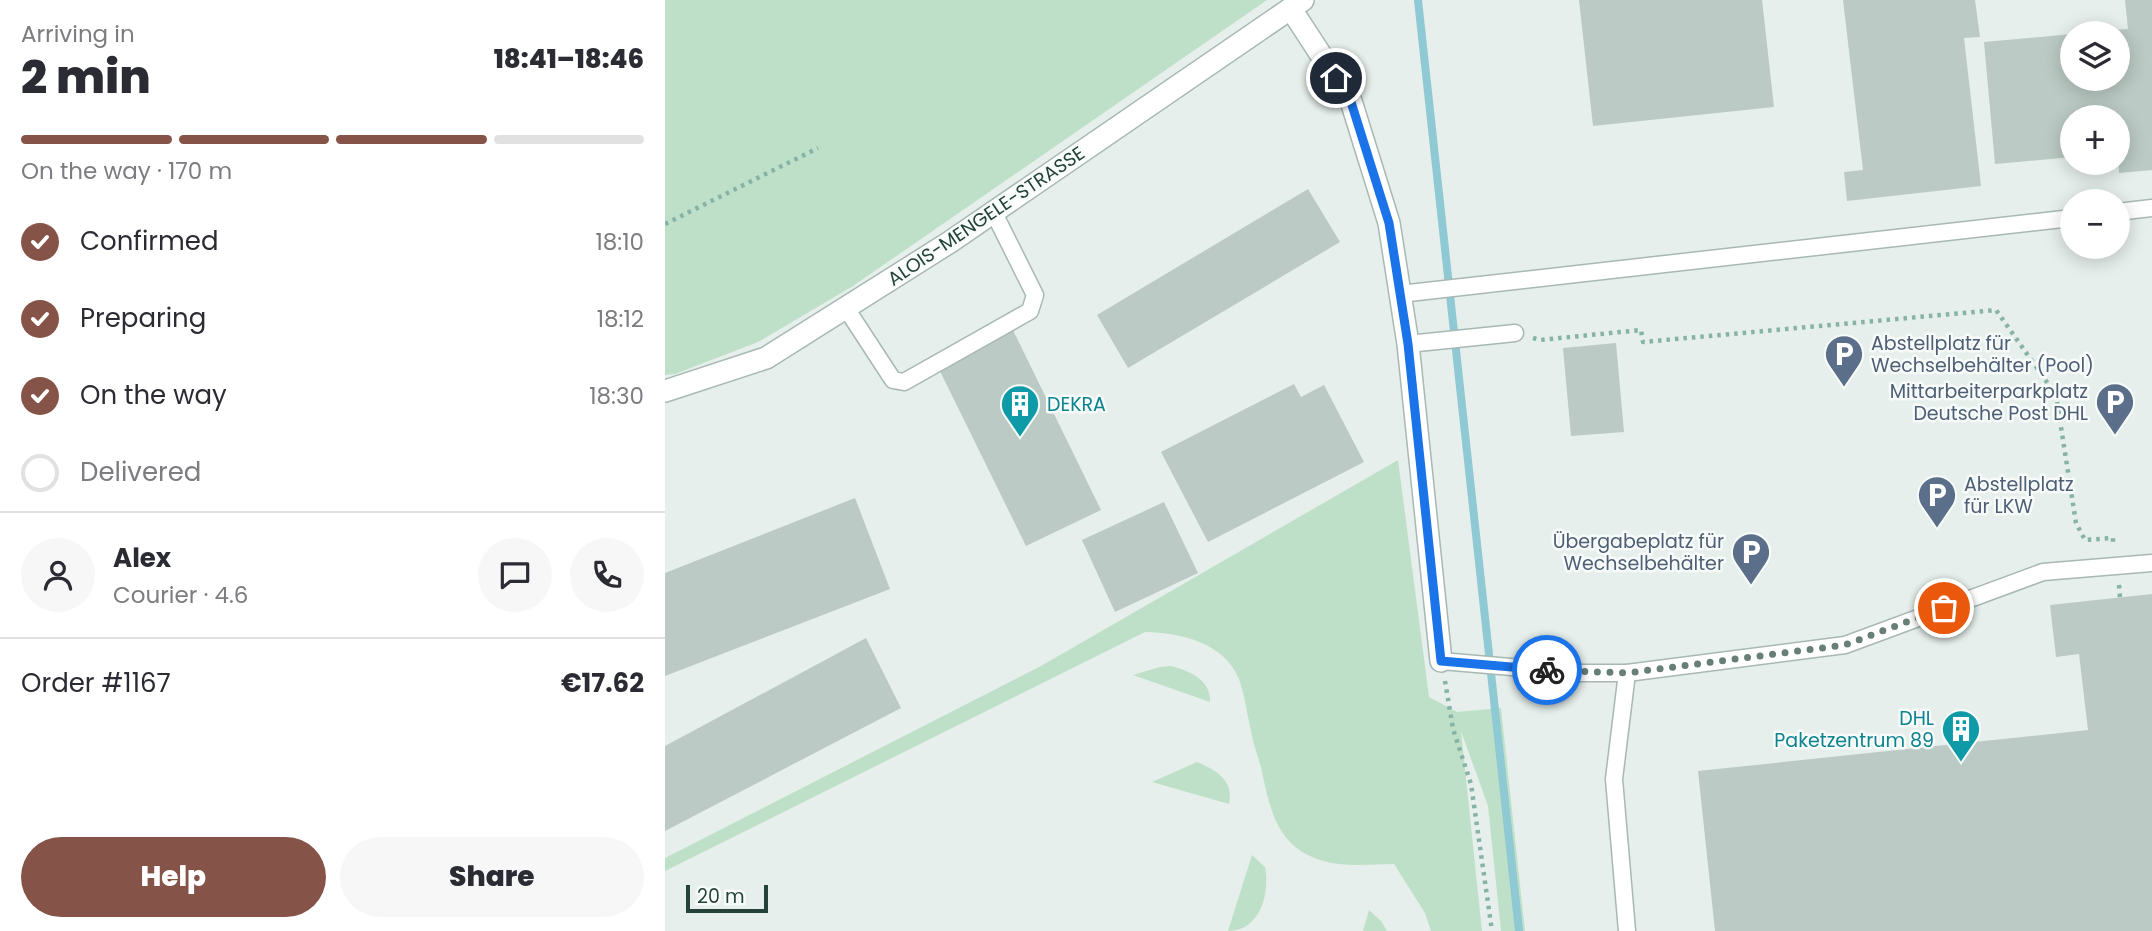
<!DOCTYPE html>
<html lang="en">
<head>
<meta charset="utf-8">
<style>
  :root { --surface:#fff; --page:#f7f7f7; --text:#2b2b33; --muted:#7c7c81; --line:#e1e1e2; --accent:#855347 }
  body { margin:0; font-family:Poppins,sans-serif; background:var(--page); color:var(--text); height:100vh; display:flex; flex-direction:column; font-size:26px; white-space:nowrap }
  * { box-sizing:border-box; margin:0 }
  p { font-size:23px; color:var(--muted) }
  .icon { flex:none; width:38px; height:38px; fill:none; stroke:currentColor; stroke-width:2; stroke-linecap:round; stroke-linejoin:round }
  .map { position:relative; flex:1; overflow:hidden }
  .side { display:flex; flex-direction:column; background:var(--surface); width:665px }
  .side>* { flex:none }
  .buttons { position:absolute; left:1395px; top:21px; display:grid; gap:14px }
  .buttons a { display:grid; place-items:center; width:70px; height:70px; border-radius:50%; background:var(--surface); box-shadow:0 4px 18px #0003; font-size:35px }
  .scale { position:absolute; left:21px; bottom:18px; width:82px; box-sizing:border-box; padding-left:7px; border:4px solid #24423a; border-top:0; font-size:19px; line-height:24px; white-space:nowrap; color:#24423a; -webkit-text-stroke:5px #f7fbf9; paint-order:stroke }
  .pin { position:absolute; display:grid; place-items:center; width:60px; height:60px; color:#fff; margin:-30px; border:4px solid #fff; border-radius:50%; box-shadow:0 2px 7px #0007 }
  .courier { position:absolute; display:grid; place-items:center; width:70px; height:70px; margin:-35px; border:5px solid #1a73e8; border-radius:50%; background:#fff; color:#222; box-shadow:0 2px 9px #0007 }
  .headline em { font-style:normal; font-weight:800 }
  .headline div { display:flex; flex-direction:column-reverse }
  .headline { display:flex; align-items:center; justify-content:space-between; height:119px; padding:0 21px }
  h1 { font-size:46px; font-weight:800; line-height:52px }
  .bar { display:grid; grid-template-columns:repeat(4,1fr); gap:10px 7px; align-content:center; height:84px; padding:0 21px }
  .bar i { height:9px; border-radius:5px; background:var(--line) }
  .bar .current { background:var(--accent) }
  .bar p { grid-column:span 4 }
  .line { display:flex; align-items:center; gap:18px; padding:0 21px; border-top:2px solid var(--line) }
  .line div { flex:1 }
  .round { display:grid; place-items:center; flex:none; width:74px; height:74px; border-radius:37px; background:var(--page) }
  ol { padding:0 21px; list-style:none }
  li { display:flex; align-items:center; gap:21px; height:77px }
  li p { margin-inline-start:auto }
  li .icon { padding:7px; border-radius:50%; background:var(--accent); color:#fff; stroke-width:4 }
  li:last-child { color:var(--muted) }
  li i { width:38px; height:38px; border:4px solid var(--line); border-radius:50% }
  .primary-button { display:flex; gap:14px; margin-top:auto; padding:14px 21px }
  .primary-button a { flex:1; height:80px; border-radius:42px; background:var(--accent); color:#fff; font-size:28px; font-weight:800; line-height:80px; text-align:center }
  .primary-button a+a { background:var(--page); color:var(--text) }
  main { display:flex; flex:1; min-height:0 }
  .map>svg:first-child { display:block }
  .green { fill:#bfe0c8 }
  .lines { fill:none; stroke-linecap:round; stroke-linejoin:round }
  .stream { stroke:#8ec9d4; stroke-width:8 }
  .building { fill:#bbcac4 }
  .service-casing { stroke:#a8b8b2; stroke-width:19 }
  .minor-casing { stroke:#a8b8b2; stroke-width:24 }
  .path { stroke:#86b3a5; stroke-width:4.5; stroke-dasharray:3.5 5; stroke-linecap:butt }
  .service { stroke:#fff; stroke-width:16 }
  .minor { stroke:#fff; stroke-width:21 }
  .done { stroke:#687f78; stroke-width:7; stroke-dasharray:0 12.6 }
  .route { stroke:#1a73e8; stroke-width:9 }
  .labels { text-anchor:middle; dominant-baseline:central; stroke-width:5; stroke-linejoin:round; paint-order:stroke }
  .street-label { font-size:19px; fill:#24423a; stroke:#f7fbf9 }
  .service-label { font-size:19px; fill:#4e5e75; stroke:#f7fbf9; text-anchor:start }
  .culture-label { font-size:19px; fill:#0d838f; stroke:#f7fbf9; text-anchor:start }
</style>
</head>
<body>
<main>
<section class="side">
<div class="headline"><div><h1>2 min</h1><p>Arriving in</p></div><em>18:41–18:46</em></div>
<div class="bar"><i class="current"></i><i class="current"></i><i class="current"></i><i></i><p>On the way · 170 m</p></div>
<ol>
<li><svg class="icon" aria-label="check" viewBox="0 0 24 24"><path d="M5 12l5 5 9-10"/></svg>Confirmed<p>18:10</p></li>
<li><svg class="icon" aria-label="check" viewBox="0 0 24 24"><path d="M5 12l5 5 9-10"/></svg>Preparing<p>18:12</p></li>
<li><svg class="icon" aria-label="check" viewBox="0 0 24 24"><path d="M5 12l5 5 9-10"/></svg>On the way<p>18:30</p></li>
<li><i></i>Delivered</li>
</ol>
<div class="line" style="height:126px"><a class="round"><svg class="icon" aria-label="person" viewBox="0 0 24 24"><circle cx="12" cy="8" r="4"/><path d="M4 21q1-7 8-7t8 7"/></svg></a><div><b>Alex</b><p>Courier · 4.6</p></div><a class="round"><svg class="icon" aria-label="chat" viewBox="0 0 24 24"><path d="M4 5h16v11H9l-5 4z"/></svg></a><a class="round"><svg class="icon" aria-label="phone" viewBox="0 0 24 24"><path d="M5 4h4l2 5-3 2q2 4 5 5l2-3 5 2v4C11 20 4 13 5 4z"/></svg></a></div>
<div class="line" style="height:91px"><div>Order #1167</div><b>€17.62</b></div>
<div class="primary-button"><a>Help</a><a>Share</a></div>
</section>
<div class="map">
<svg width="1487" height="931" viewBox="0 0 1487 931">
  <rect width="100%" height="100%" fill="#e6efeb"/>
  <g class="green">
    <polygon points="0,0 602,0 188,286 93,342 10,374 0,375"/>
    <path d="M733,460l31,237 28,15 44,-4 24,223h-24l-13,-125 -27,-75 21,200h-51l-6,-18 -31,-49c-28,0 -57,5 -84,-8 -34,-15 -41,-51 -48,-84 -3,-14 -9,-27 -11,-41 -4,-17 -6,-35 -12,-52 -15,-37 -59,-46 -94,-47l-480,239v-13l376,-192z"/>
    <path d="M506,666c19,5 40,14 39,36l-77,-27 27,-8z"/>
    <path d="M532,762c20,8 37,19 32,42l-77,-22z"/>
    <path d="M587,855l13,12c5,25 -4,64 -37,64z"/>
    <polygon points="704,910 716,921 722,931 698,931"/>
  </g>
  <g class="lines">
    <polyline class="stream" points="753,0 854,931"/>
  </g>
  <g class="building">
    <polygon points="914,0 1097,0 1109,107 928,126"/>
    <polygon points="1178,0 1310,0 1315,37 1299,38 1316,186 1182,201 1179,172 1198,170"/>
    <polygon points="1460,0 1487,0 1487,170 1454,173 1452,117 1407,117 1407,157 1330,164 1319,42 1407,34 1407,79 1452,79 1452,33 1434,33 1434,31 1463,29"/>
    <polygon points="643,189 675,242 463,368 432,315"/>
    <polygon points="348,330 436,510 361,546 273,367"/>
    <polygon points="951,343 959,432 906,436 898,348"/>
    <polygon points="629,384 636,397 659,385 699,462 543,542 496,452"/>
    <polygon points="190,498 225,589 0,676 0,573"/>
    <polygon points="499,502 533,573 450,612 417,540"/>
    <polygon points="1487,594 1487,931 1050,931 1033,771 1423,730 1414,654 1391,657 1385,605"/>
    <polygon points="201,638 236,708 0,831 0,746"/>
  </g>
  <g class="lines">
    <g class="service-casing">
      <g id="service">
        <polyline points="1452,212 1487,208"/>
        <polyline points="735,294 1407,218"/>
        <polyline points="181,308 228,380 239,382 365,311 370,295 329,213"/>
        <polyline points="743,344 850,333"/>
        <polyline points="776,661 915,673 962,673 1180,645 1378,572 1487,563"/>
        <polyline points="962,931 949,779 962,673"/>
      </g>
    </g>
    <g class="minor-casing">
      <g id="minor">
        <polyline points="626,9 686,101 724,223 743,344 776,661"/>
        <polyline points="0,391 101,358 285,242 638,0"/>
      </g>
    </g>
    <g class="path">
      <polyline points="0,224 153,148"/>
      <polyline points="868,338 875,340 976,330 978,342 1331,310 1391,395 1411,523 1420,540 1448,538 1448,545"/>
      <polyline points="1454,585 1455,598"/>
      <polyline points="780,681 788,729 806,784 827,931"/>
    </g>
    <use href="#service" class="service"/>
    <use href="#minor" class="minor"/>
  </g>
  <g class="lines">
    <polyline class="done" points="882,670 962,673 1180,645 1279,608"/>
    <polyline class="route" points="671,78 686,102 724,223 743,344 776,661 882,670"/>
  </g>
  <defs>
    <g id="parking-pin" transform="scale(2.0125)"><path d="M0 17L-7.5 6A9.5 9.5 0 1 1 7.5 6Z" fill="#5c6f8a" stroke="#f7fbf9"/><path d="M-3.5-5.5H1a3.5 3.5 0 0 1 0 7H-1V5.5H-3.5ZM-1-3.4V-.6H.8a1.4 1.4 0 0 0 0-2.8Z" fill="#fff"/></g>
    <g id="building-pin" transform="scale(2.0125)"><path d="M0 17L-7.5 6A9.5 9.5 0 1 1 7.5 6Z" fill="#0f9aa8" stroke="#f7fbf9"/><path d="M-4-6H4V6H1V3H-1V6H-4ZM-2.5-4.3h1.7v1.8h-1.7ZM.8-4.3h1.7v1.8H.8ZM-2.5-1h1.7V.8h-1.7ZM.8-1h1.7V.8H.8Z" fill="#fff"/></g>
  </defs>
  <g fill-rule="evenodd">
    <use href="#parking-pin" x="1179" y="354"/>
    <use href="#parking-pin" x="1450" y="402"/>
    <use href="#building-pin" x="355" y="404"/>
    <use href="#parking-pin" x="1272" y="495"/>
    <use href="#parking-pin" x="1086" y="552"/>
    <use href="#building-pin" x="1296" y="729"/>
  </g>
  <g class="labels">
    <g class="street-label">
      <text transform="translate(321 216) rotate(-34)">ALOIS-MENGELE-STRASSE</text>
    </g>
    <g class="service-label">
      <text x="1206" y="343">Abstellplatz für<tspan x="1206" dy="22">Wechselbehälter (Pool)</tspan></text>
      <text x="1423" y="391" text-anchor="end">Mittarbeiterparkplatz<tspan x="1423" dy="22">Deutsche Post DHL</tspan></text>
      <text x="1299" y="484">Abstellplatz<tspan x="1299" dy="22">für LKW</tspan></text>
      <text x="1059" y="541" text-anchor="end">Übergabeplatz für<tspan x="1059" dy="22">Wechselbehälter</tspan></text>
    </g>
    <g class="culture-label">
      <text x="382" y="404">DEKRA</text>
      <text x="1269" y="718" text-anchor="end">DHL<tspan x="1269" dy="22">Paketzentrum 89</tspan></text>
    </g>
  </g>
</svg>
<div class="buttons">
<a><svg class="icon" aria-label="layers" viewBox="0 0 24 24"><path d="M12 4l9 5-9 5-9-5zM3 14l9 5 9-5"/></svg></a>
<a>+</a>
<a>−</a>
</div>
<div class="scale">20 m</div>
<div class="pin" style="left:1279px;top:608px;background:#ea580c"><svg class="icon" aria-label="bag" viewBox="0 0 24 24"><path d="M5 8h14l-1 12H6zM9 8a3 3 0 0 1 6 0"/></svg></div>
<div class="pin" style="left:671px;top:78px;background:#1f2937"><svg class="icon" aria-label="home" viewBox="0 0 24 24"><path d="M3 11l9-7 9 7M6 9v11h12V9"/></svg></div>
<div class="courier" style="left:882px;top:670px"><svg class="icon" aria-label="bike" viewBox="0 0 24 24"><circle cx="6" cy="16" r="4"/><circle cx="18" cy="16" r="4"/><path d="M6 16l4-8h5l3 8M10 8l3 8H6M13 5h3"/></svg></div>
</div>
</main>
</body>
</html>
